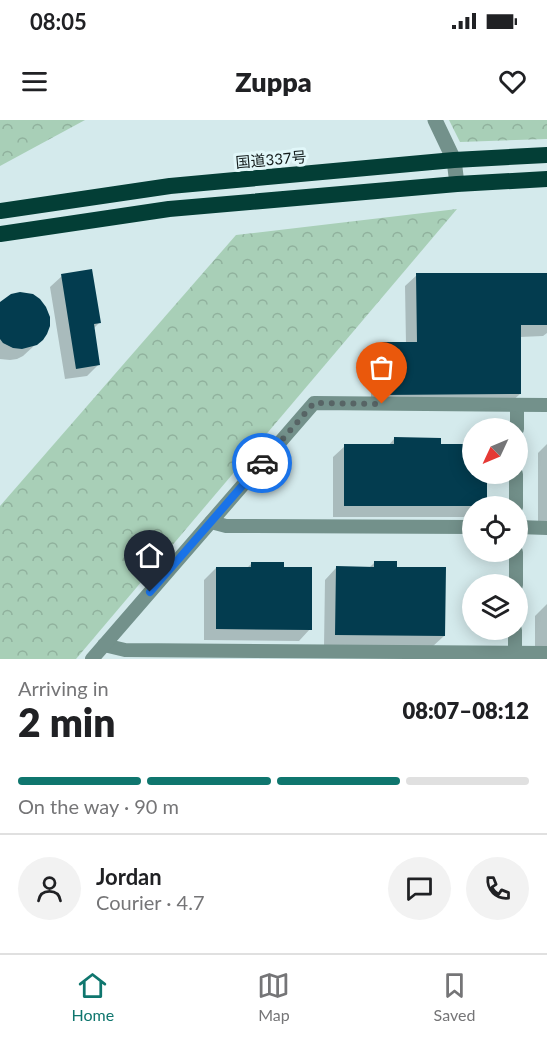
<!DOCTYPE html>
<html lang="en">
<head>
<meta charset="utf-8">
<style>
  :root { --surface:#fff; --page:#f2f2f2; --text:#202124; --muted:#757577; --line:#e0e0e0; --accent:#0f766e }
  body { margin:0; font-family:Lato,"Noto Sans JP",sans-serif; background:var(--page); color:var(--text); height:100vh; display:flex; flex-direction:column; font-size:22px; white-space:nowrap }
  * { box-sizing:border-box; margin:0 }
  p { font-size:20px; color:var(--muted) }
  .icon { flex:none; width:33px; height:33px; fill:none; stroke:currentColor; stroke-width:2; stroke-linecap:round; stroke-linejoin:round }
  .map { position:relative; height:539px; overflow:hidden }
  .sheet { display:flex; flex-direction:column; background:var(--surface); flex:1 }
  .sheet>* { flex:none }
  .needle { width:39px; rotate:226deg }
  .fabs { position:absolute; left:462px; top:298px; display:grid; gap:12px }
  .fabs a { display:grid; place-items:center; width:66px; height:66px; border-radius:50%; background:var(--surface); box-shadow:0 3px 15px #0003; font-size:30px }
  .pin { position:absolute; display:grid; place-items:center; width:51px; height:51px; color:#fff; margin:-62px -26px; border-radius:50% 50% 50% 0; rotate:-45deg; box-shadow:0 0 6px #0007 }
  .pin .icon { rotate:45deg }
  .courier { position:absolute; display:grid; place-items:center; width:60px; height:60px; margin:-30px; border:4px solid #1a73e8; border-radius:50%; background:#fff; color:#222; box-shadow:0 2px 8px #0007 }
  .summary em { font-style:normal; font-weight:800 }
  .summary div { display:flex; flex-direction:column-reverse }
  .summary { display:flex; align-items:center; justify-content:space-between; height:102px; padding:0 18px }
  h1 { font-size:39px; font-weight:800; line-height:45px }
  .bar { display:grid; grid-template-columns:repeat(4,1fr); gap:9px 6px; align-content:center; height:72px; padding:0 18px }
  .bar i { height:8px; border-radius:4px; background:var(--line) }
  .bar .on { background:var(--accent) }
  .bar p { grid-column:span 4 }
  .line { display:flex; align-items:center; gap:15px; padding:0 18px; border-top:2px solid var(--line) }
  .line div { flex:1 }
  .round { display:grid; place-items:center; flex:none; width:63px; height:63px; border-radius:32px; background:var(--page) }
  .status { display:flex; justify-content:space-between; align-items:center; height:42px; padding:0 30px; background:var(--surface); direction:ltr }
  .status svg { height:16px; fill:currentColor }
  header { display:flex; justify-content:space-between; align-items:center; height:78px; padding:0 18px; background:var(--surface); font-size:27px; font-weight:800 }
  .dock { display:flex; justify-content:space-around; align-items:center; height:84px; border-top:2px solid var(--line); background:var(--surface); font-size:16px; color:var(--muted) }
  .dock a { display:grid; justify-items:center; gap:3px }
  .dock .on { color:var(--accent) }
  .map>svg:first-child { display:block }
  .forest { fill:url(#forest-crowns) }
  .shadow { fill:#0003 }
  .building { fill:#033c4f }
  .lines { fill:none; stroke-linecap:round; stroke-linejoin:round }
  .minor { stroke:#73918b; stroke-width:14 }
  .tertiary { stroke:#73918b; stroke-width:15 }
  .trunk { stroke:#033e36; stroke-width:16 }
  .done { stroke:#576465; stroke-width:6; stroke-dasharray:0 10.8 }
  .route { stroke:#1a73e8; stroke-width:8 }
  .labels { text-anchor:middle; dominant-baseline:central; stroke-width:6; stroke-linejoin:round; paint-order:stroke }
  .street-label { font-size:15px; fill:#141c1c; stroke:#e1f7f9 }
</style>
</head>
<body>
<div class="status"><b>08:05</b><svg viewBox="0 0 49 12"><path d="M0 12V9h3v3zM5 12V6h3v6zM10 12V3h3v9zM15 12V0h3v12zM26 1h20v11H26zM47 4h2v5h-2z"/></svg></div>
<header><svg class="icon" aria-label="menu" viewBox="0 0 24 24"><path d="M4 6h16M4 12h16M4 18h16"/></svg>Zuppa<svg class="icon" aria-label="heart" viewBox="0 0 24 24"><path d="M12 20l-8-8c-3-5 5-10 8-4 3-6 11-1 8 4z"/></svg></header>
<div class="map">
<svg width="547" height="539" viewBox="0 0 547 539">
  <defs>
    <pattern id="forest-crowns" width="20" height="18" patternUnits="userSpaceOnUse" patternTransform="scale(1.5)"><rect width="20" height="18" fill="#a8cfb7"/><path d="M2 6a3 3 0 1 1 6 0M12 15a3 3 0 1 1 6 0" fill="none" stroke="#90b19d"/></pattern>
  </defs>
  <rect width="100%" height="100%" fill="#d4eaec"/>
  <g class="forest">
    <polygon points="0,0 85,0 0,46"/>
    <polygon points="449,0 547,0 547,19 460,22"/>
    <polygon points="457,89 76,539 0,539 0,386 236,115"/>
  </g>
  <g class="shadow">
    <polygon points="547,154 547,213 543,216 520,217 520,274 508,285 371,286 371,236 383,224 406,224 405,166 417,155"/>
    <polygon points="62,156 99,203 93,209 99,244 87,256 65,259 50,167"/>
    <polygon points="0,184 36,224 23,236 17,239 10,240 0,239"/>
    <polygon points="394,319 440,326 472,326 472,354 486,354 486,386 484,387 472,387 472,397 333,397 333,337 345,326 388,326"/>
    <polygon points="547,324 547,404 538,404 538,333"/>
    <polygon points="375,442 395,448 444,516 432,527 324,526 325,460 336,448 369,448"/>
    <polygon points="252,443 283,448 310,509 299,521 204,520 204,460 216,448 247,448"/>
    <polygon points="547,484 547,533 535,533 535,496"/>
  </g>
  <g class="building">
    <polygon points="92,149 101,203 94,204 100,245 76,249 61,154"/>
    <polygon points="416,153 547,153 547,205 521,205 521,274 382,275 382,222 417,222"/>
    <polygon points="20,172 33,174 40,179 46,187 50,197 50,206 47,214 43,220 37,225 22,229 13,228 3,223 0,219 0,182 11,174"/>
    <polygon points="394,317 441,318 441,324 472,324 472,354 487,354 487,386 344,386 344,324 394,324"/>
    <polygon points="374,441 397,441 397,447 446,447 445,516 335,515 336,446 374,447"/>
    <polygon points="251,442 284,442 284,447 312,447 312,510 216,509 216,447 251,447"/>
  </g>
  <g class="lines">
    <g class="minor">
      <polyline points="517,309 517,285"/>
      <polyline points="516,387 516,354"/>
      <polyline points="211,402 226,406 472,407"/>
      <polyline points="518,407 547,408"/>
      <polyline points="516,465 516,432"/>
      <polyline points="104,525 125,530 547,533"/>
      <polyline points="92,539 314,283 547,285"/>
      <polyline points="515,539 515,510"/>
    </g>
    <polyline class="tertiary" points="435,0 454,40 457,64"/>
    <g class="trunk">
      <polyline points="0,91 170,66 454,40 547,35"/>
      <polyline points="0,114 169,89 457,64 547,59"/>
    </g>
  </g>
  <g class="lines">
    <polyline class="done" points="262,343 314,283 382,284"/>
    <polyline class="route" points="150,472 262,343"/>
  </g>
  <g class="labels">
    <g class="street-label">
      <text transform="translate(271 39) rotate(-5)">国道337号</text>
    </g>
  </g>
</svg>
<div class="fabs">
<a><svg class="needle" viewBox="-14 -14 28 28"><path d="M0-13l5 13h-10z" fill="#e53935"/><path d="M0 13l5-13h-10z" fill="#757577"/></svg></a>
<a><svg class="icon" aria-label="locate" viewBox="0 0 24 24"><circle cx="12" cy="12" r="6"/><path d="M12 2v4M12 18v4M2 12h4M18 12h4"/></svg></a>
<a><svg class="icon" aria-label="layers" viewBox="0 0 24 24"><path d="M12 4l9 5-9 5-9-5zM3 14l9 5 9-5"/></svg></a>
</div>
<div class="pin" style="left:382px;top:284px;background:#ea580c"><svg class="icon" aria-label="bag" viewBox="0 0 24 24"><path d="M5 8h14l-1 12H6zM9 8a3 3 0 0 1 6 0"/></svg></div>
<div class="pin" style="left:150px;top:472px;background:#1f2937"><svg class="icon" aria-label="home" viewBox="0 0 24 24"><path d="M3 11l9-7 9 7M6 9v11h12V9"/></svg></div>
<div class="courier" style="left:262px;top:343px"><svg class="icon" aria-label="car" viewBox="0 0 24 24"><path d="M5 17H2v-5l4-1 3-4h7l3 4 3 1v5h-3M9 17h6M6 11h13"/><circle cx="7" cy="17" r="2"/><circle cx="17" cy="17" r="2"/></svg></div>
</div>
<section class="sheet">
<div class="summary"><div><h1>2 min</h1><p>Arriving in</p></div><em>08:07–08:12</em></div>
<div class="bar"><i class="on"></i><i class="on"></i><i class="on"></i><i></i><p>On the way · 90 m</p></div>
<div class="line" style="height:108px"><a class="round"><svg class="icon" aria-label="person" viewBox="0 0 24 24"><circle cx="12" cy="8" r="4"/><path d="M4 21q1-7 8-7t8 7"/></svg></a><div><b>Jordan</b><p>Courier · 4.7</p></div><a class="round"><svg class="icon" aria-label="chat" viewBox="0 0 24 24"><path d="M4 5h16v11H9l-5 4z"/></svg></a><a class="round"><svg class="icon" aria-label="phone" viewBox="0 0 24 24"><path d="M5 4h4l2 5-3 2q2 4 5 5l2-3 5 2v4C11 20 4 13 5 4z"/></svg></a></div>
</section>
<nav class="dock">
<a class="on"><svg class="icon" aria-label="home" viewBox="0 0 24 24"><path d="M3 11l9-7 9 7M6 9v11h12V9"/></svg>Home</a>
<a><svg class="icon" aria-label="map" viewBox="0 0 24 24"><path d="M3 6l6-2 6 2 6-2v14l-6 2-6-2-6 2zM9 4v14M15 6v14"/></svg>Map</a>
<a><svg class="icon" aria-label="saved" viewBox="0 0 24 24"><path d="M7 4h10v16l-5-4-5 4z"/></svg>Saved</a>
</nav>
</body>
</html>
